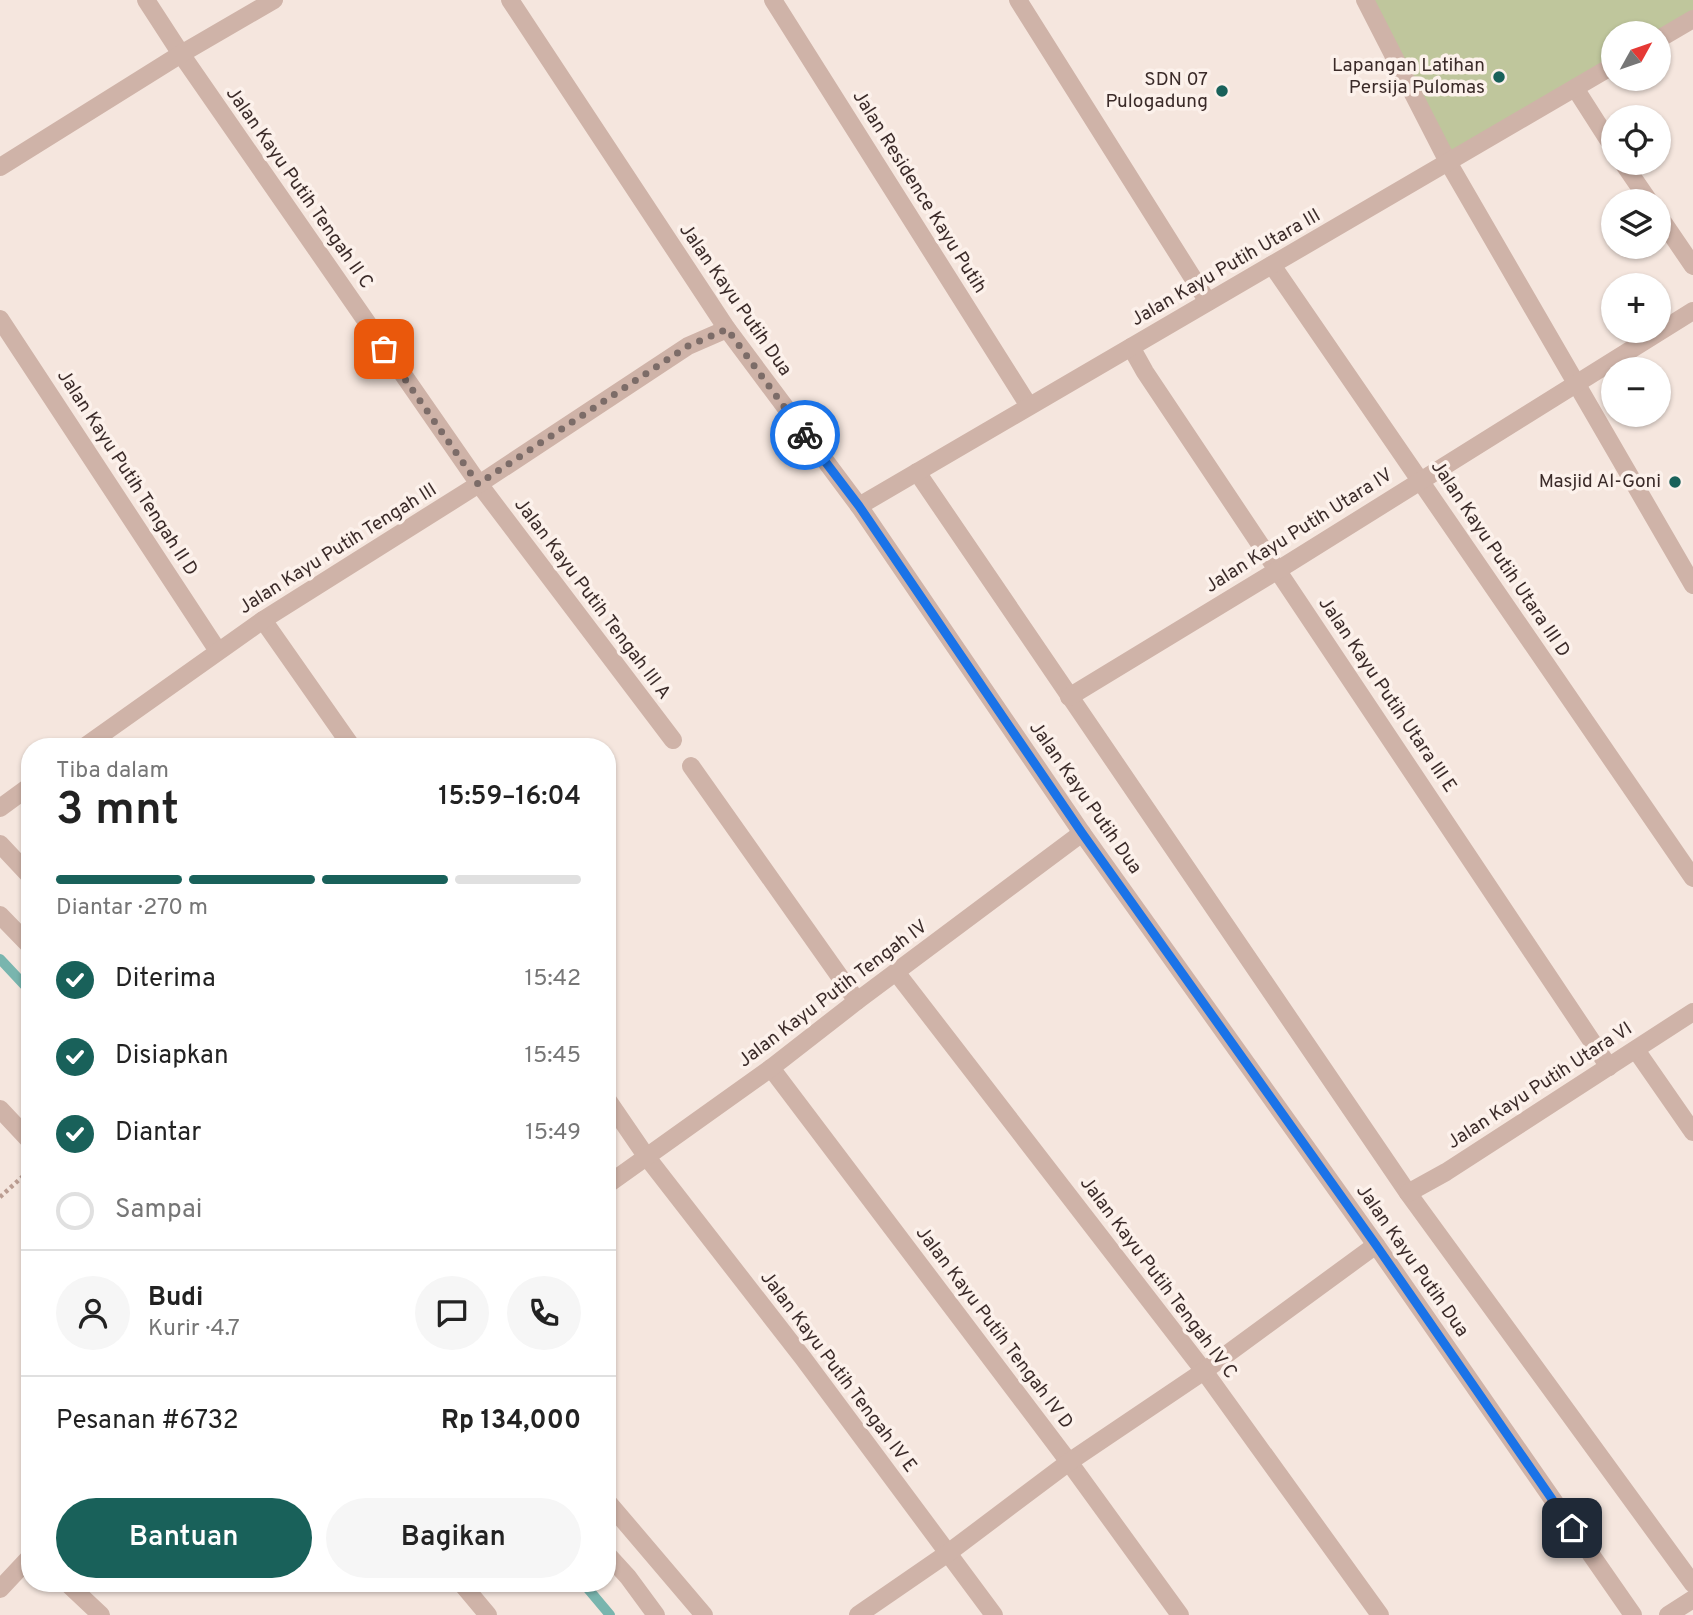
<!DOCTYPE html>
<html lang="id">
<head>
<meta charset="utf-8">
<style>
  :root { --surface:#fff; --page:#f6f6f6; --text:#222; --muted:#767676; --line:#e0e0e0; --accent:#19615a }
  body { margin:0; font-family:Overpass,sans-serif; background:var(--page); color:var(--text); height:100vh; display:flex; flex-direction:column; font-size:26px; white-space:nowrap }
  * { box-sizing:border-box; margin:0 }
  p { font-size:23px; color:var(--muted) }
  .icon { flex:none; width:38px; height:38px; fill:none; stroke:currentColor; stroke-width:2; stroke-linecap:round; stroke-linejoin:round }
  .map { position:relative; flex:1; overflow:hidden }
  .sheet { position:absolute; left:21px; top:738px; width:595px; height:854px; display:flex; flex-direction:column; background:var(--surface); border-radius:28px; box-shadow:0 2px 5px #0004 }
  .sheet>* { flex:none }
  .needle { width:46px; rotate:50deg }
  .tools { position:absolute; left:1601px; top:21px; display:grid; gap:14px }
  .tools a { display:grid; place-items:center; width:70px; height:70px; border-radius:50%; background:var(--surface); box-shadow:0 2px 5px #0004; font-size:35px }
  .pin { position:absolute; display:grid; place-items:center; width:60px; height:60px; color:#fff; margin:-30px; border-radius:14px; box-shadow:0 4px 10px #0006 }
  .courier { position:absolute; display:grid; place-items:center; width:70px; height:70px; margin:-35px; border:5px solid #1a73e8; border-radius:50%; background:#fff; color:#222; box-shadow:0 2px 9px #0007 }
  .overview em { font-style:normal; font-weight:600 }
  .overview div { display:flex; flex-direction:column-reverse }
  .overview { display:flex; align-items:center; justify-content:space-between; height:119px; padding:0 35px }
  h1 { font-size:46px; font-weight:600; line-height:52px }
  .bar { display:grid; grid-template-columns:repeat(4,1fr); gap:10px 7px; align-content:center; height:84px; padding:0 35px }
  .bar i { height:9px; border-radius:5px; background:var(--line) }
  .bar .current { background:var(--accent) }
  .bar p { grid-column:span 4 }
  .line { display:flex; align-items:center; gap:18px; padding:0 35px; border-top:2px solid var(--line) }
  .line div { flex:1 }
  .round { display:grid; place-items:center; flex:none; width:74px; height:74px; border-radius:37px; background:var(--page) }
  ol { padding:0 35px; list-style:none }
  li { display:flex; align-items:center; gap:21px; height:77px }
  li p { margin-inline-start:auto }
  li .icon { padding:7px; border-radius:50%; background:var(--accent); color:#fff; stroke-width:4 }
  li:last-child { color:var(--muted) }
  li i { width:38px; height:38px; border:4px solid var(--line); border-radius:50% }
  .primary-button { display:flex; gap:14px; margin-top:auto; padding:14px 35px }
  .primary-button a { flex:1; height:80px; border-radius:42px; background:var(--accent); color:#fff; font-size:28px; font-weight:600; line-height:80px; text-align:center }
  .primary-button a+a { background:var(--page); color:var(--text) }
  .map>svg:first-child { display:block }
  .green { fill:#bfc69c }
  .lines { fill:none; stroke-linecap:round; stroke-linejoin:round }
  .stream { stroke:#79b5ae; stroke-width:10 }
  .path { stroke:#bb9d92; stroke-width:4.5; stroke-dasharray:3.5 3.5; stroke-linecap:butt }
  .minor { stroke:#cfb3a8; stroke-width:18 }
  .tertiary { stroke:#cfb3a8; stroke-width:18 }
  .done { stroke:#7c6c68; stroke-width:7; stroke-dasharray:0 12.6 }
  .route { stroke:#1a73e8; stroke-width:9 }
  .poi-dot { fill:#19615a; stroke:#fcf1eb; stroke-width:2.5 }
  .labels { text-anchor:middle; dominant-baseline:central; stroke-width:7; stroke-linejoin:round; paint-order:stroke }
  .poi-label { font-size:19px; fill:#3b2b29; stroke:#fcf1eb; text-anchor:end }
  .street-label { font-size:19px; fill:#3b2b29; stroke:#fcf1eb }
</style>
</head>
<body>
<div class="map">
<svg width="1693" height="1615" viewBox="0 0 1693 1615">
  <rect width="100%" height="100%" fill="#f5e6de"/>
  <polygon class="green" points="1365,0 1693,0 1693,19 1659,33 1614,33 1613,65 1448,162"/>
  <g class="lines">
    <g class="stream">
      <polyline points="0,959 30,991"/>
      <polyline points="584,1584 610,1615"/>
    </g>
    <polyline class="path" points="0,1197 30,1170"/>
    <g class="minor">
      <polyline points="146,0 181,54 479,484 673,740"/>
      <polyline points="510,0 727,329 859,506 1082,833 1376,1245 1633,1615"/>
      <polyline points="773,0 1029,406"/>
      <polyline points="1018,0 1208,302"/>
      <polyline points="1365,0 1448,162 1693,585"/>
      <polyline points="1659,39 1693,19"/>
      <polyline points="1575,88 1614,149"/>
      <polyline points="1623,163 1649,201"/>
      <polyline points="0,167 181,54 274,0"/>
      <polyline points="1659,216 1693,266"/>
      <polyline points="1272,265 1693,878"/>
      <polyline points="0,319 218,651"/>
      <polyline points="1131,347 1145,372 1609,1067"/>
      <polyline points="917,472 1408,1193 1693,1584"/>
      <polyline points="859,506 1614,65"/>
      <polyline points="263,620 352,747"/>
      <polyline points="1069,697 1278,570 1693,311"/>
      <polyline points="84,747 263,620 479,484 688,346 727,329"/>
      <polyline points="691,766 857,1001"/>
      <polyline points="0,808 30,786"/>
      <polyline points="0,844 30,876"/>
      <polyline points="896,972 1204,1371 1380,1615"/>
      <polyline points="1636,1050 1693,1132"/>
      <polyline points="771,1068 1069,1462 1180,1615"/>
      <polyline points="607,1099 646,1156 803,1358 994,1615"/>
      <polyline points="0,1109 30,1141"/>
      <polyline points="607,1185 771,1068 857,1001 1082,833"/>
      <polyline points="1408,1193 1446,1172 1693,1012"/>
      <polyline points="607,1501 704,1615"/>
      <polyline points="68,1584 101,1615"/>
      <polyline points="462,1584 488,1615"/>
      <polyline points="0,1589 30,1557"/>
      <polyline points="858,1615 948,1553 1069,1462 1204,1371 1376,1245"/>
      <polyline points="1668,1615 1693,1599"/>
    </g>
    <g class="tertiary">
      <polyline points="0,915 30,946"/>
      <polyline points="607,1554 628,1577 656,1615"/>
    </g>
  </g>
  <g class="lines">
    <polyline class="done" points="384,349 478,484 688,346 727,329 805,435"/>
    <polyline class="route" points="805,435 859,506 1082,833 1376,1245 1572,1528"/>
  </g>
  <g class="poi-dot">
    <circle cx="1499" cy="77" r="7"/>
    <circle cx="1222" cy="91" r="7"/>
    <circle cx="1675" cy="482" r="7"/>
  </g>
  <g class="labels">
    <g class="poi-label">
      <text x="1485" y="66">Lapangan Latihan<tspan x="1485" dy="22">Persija Pulomas</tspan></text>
      <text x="1208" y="80">SDN 07<tspan x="1208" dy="22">Pulogadung</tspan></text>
      <text x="1661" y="482">Masjid Al-Goni</text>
    </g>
    <g class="street-label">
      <text transform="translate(299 188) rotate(55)">Jalan Kayu Putih Tengah II C</text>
      <text transform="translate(919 192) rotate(58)">Jalan Residence Kayu Putih</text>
      <text transform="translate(1226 268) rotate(-30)">Jalan Kayu Putih Utara III</text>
      <text transform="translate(735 300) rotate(55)">Jalan Kayu Putih Dua</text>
      <text transform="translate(127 473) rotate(57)">Jalan Kayu Putih Tengah II D</text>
      <text transform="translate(1299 531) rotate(-32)">Jalan Kayu Putih Utara IV</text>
      <text transform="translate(338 549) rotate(-32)">Jalan Kayu Putih Tengah III</text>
      <text transform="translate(1500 559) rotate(56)">Jalan Kayu Putih Utara III D</text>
      <text transform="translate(592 599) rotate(53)">Jalan Kayu Putih Tengah III A</text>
      <text transform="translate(1387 695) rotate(56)">Jalan Kayu Putih Utara III E</text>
      <text transform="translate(1085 798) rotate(55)">Jalan Kayu Putih Dua</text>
      <text transform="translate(833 994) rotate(-37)">Jalan Kayu Putih Tengah IV</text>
      <text transform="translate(1540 1086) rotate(-33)">Jalan Kayu Putih Utara VI</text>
      <text transform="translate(1412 1261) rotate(55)">Jalan Kayu Putih Dua</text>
      <text transform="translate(1158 1278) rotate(53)">Jalan Kayu Putih Tengah IV C</text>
      <text transform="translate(994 1328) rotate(53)">Jalan Kayu Putih Tengah IV D</text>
      <text transform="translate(838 1372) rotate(53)">Jalan Kayu Putih Tengah IV E</text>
    </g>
  </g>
</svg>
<div class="tools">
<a><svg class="needle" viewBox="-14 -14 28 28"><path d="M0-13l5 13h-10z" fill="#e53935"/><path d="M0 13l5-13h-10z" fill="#767676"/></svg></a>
<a><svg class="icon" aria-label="locate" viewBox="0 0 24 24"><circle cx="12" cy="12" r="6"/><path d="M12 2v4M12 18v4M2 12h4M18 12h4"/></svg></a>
<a><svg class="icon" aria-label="layers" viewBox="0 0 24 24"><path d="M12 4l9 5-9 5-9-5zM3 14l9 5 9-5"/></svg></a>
<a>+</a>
<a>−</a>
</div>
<div class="pin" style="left:384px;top:349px;background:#ea580c"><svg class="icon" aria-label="bag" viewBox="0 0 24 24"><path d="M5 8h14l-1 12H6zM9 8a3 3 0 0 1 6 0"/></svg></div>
<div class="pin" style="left:1572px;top:1528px;background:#1f2937"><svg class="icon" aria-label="home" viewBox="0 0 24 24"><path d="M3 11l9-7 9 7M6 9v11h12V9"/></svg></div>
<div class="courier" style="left:805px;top:435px"><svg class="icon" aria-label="bike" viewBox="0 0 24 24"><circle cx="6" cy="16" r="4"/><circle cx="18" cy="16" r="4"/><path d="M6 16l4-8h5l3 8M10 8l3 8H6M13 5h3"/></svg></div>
<section class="sheet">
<div class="overview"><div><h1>3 mnt</h1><p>Tiba dalam</p></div><em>15:59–16:04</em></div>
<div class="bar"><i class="current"></i><i class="current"></i><i class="current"></i><i></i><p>Diantar · 270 m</p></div>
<ol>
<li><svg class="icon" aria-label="check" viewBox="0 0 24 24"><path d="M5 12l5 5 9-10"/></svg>Diterima<p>15:42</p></li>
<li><svg class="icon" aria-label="check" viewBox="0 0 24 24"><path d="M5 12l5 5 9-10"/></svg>Disiapkan<p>15:45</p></li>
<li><svg class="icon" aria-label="check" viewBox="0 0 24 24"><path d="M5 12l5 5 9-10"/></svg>Diantar<p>15:49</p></li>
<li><i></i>Sampai</li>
</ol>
<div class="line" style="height:126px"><a class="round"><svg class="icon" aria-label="person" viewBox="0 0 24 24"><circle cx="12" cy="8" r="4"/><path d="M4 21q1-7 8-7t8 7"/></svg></a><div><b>Budi</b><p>Kurir · 4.7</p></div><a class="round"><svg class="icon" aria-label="chat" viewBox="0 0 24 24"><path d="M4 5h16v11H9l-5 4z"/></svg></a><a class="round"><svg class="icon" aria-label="phone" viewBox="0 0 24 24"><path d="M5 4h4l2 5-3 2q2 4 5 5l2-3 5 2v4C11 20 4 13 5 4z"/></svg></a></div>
<div class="line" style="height:91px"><div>Pesanan #6732</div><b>Rp 134,000</b></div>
<div class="primary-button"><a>Bantuan</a><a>Bagikan</a></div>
</section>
</div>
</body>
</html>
